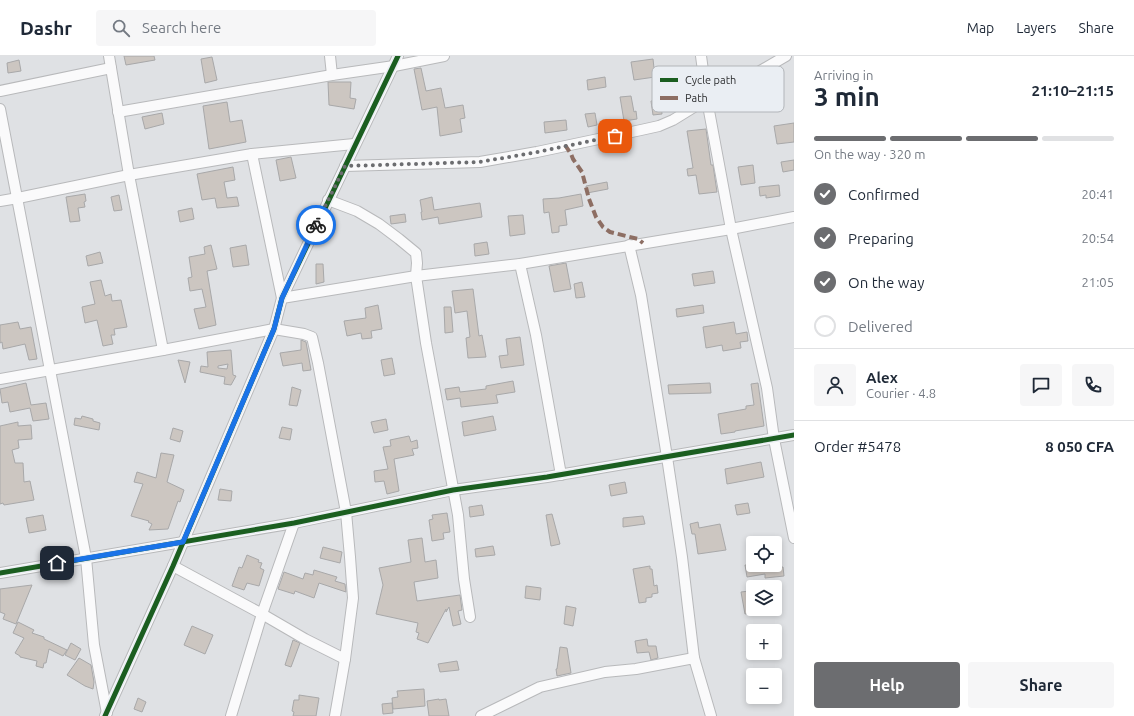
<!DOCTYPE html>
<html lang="en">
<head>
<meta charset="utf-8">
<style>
  :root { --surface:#fff; --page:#f6f6f7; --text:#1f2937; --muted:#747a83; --line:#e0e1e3; --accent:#6c6d70 }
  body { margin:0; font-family:Ubuntu,sans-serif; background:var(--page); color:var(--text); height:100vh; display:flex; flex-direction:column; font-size:15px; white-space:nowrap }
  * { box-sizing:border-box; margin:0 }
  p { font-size:13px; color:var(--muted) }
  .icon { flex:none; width:22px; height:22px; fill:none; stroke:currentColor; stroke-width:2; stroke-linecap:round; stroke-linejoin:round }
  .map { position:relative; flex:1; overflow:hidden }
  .details { display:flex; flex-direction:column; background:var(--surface); width:340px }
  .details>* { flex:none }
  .fabs { position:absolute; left:746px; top:480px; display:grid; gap:8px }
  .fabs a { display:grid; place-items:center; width:36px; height:36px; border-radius:4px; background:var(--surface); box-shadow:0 2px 6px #0003; font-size:20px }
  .pin { position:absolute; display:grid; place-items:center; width:34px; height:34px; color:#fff; margin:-17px; border-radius:8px; box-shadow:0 2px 6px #0006 }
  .courier { position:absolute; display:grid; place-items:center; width:40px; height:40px; margin:-20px; border:3px solid #1a73e8; border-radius:50%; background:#fff; color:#222; box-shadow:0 1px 5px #0007 }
  .overview em { font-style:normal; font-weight:700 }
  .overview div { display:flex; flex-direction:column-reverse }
  .overview { display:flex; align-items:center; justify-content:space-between; height:68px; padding:0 20px }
  h1 { font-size:26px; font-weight:700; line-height:30px }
  .bar { display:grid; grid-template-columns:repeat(4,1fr); gap:6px 4px; align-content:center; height:48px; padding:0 20px }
  .bar i { height:5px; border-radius:3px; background:var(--line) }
  .bar .on { background:var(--accent) }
  .bar p { grid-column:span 4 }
  .line { display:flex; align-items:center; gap:10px; padding:0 20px; border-top:1px solid var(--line) }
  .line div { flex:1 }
  .round { display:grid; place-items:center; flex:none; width:42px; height:42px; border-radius:4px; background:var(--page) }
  ol { padding:0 20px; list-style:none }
  li { display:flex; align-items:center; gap:12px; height:44px }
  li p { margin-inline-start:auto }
  li .icon { padding:4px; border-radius:50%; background:var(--accent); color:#fff; stroke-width:4 }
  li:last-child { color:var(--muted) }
  li i { width:22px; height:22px; border:2px solid var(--line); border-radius:50% }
  .button { display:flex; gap:8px; margin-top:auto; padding:8px 20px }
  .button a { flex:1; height:46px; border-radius:4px; background:var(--accent); color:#fff; font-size:16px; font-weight:700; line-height:46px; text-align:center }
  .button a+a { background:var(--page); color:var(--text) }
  header { display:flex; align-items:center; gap:24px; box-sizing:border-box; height:56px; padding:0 20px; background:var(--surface); border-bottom:1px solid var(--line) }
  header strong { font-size:19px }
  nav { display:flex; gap:22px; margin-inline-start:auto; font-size:14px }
  .search { width:280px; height:36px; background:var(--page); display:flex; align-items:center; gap:10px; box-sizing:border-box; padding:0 14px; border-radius:4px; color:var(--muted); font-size:15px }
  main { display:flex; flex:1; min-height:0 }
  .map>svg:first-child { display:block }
  .building { fill:#ccc6c1; stroke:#a8a8a9; fill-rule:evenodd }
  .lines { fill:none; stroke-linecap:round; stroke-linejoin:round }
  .street-casing { stroke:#b8b9bb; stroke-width:12 }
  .street { stroke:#fafafb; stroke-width:10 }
  .quiet { stroke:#8d6e63; stroke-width:4; stroke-dasharray:8 4; stroke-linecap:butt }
  .cycleway-casing { stroke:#eaeef3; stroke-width:8 }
  .cycleway { stroke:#1b5e20; stroke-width:5 }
  .done { stroke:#6c6d70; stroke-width:4; stroke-dasharray:0 7.2 }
  .route { stroke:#1a73e8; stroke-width:5 }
  .key { fill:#eaeef3; stroke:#b2b5b9; stroke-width:1 }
  .key-label { font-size:11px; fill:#2e2f31 }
</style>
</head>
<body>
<header>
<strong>Dashr</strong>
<div class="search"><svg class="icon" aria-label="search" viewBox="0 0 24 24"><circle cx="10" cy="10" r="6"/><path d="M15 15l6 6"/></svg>Search here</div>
<nav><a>Map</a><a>Layers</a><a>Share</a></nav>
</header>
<main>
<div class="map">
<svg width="794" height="660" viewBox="0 0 794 660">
  <rect width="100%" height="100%" fill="#dfe1e4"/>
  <g class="building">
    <polygon points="124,0 154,0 155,4 126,9"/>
    <polygon points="212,1 217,24 205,27 201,3"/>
    <polygon points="653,3 655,21 634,24 631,6"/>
    <polygon points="19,4 21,15 8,17 7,7"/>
    <polygon points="421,12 426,35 441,32 445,52 463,49 465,62 460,63 462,76 440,80 437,51 422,54 414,13"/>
    <polygon points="605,21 606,31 588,34 587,24"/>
    <polygon points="328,26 351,26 350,42 356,43 354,53 329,49"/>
    <polygon points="631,40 634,56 636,55 637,63 624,65 620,41"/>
    <polygon points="661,44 662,58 653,59 651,45"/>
    <polygon points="227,46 230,66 242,64 246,86 209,93 203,50"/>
    <polygon points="162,57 164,68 145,73 142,61"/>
    <polygon points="595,57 597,69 588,71 585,58"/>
    <polygon points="566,64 567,74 545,77 544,66"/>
    <polygon points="794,67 794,86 777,88 774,70"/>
    <polygon points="706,73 711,109 713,109 717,136 699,138 696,119 688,120 687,113 693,112 687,75"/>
    <polygon points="291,101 296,122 280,125 276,104"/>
    <polygon points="794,104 794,114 783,116 781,106"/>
    <polygon points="753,109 755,127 741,129 738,111"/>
    <polygon points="233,111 235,124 224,126 227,142 237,141 239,150 217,152 215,142 202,144 197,118"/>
    <polygon points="607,126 608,133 587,137 586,130"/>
    <polygon points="779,129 780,140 766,142 766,139 760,140 759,131"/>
    <polygon points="85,138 86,145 84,146 85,151 78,152 80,165 70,166 66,141"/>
    <polygon points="581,138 583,150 565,154 567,169 559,170 559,176 552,177 549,156 544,157 543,143 559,142"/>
    <polygon points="119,139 122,154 114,155 111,141"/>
    <polygon points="432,141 434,154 480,147 482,161 439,168 438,161 422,164 421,156 422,156 420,144"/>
    <polygon points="192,152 194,163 180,166 178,155"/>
    <polygon points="405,158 406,166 391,168 390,160"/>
    <polygon points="523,159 525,178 510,180 508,160"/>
    <polygon points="487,186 489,198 475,200 474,188"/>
    <polygon points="211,189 217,213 207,215 216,269 199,273 194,253 206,251 202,233 190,235 188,222 192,221 189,201 205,198 204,191"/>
    <polygon points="246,189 249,209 233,211 230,192"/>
    <polygon points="100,196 103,207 88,210 86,200"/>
    <polygon points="566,207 571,233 554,236 549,210"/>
    <polygon points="316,208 323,208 324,226 316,228"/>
    <polygon points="713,215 715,227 694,230 692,218"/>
    <polygon points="101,224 105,240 111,238 112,245 121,244 127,271 114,273 115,279 111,279 113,288 103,290 97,264 85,267 82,251 95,248 90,226"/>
    <polygon points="582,226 585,241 576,242 574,228"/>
    <polygon points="473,233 479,280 482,279 486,301 468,302 466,282 470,281 467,255 455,257 452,235"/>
    <polygon points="378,249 382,273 371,275 372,282 362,283 361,277 347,280 344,265 366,262 365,252"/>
    <polygon points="703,249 704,257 677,261 676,253"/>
    <polygon points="444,251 451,251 453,276 445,277"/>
    <polygon points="18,266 20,273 31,271 37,303 29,304 25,288 3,293 2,286 0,287 0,269"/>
    <polygon points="734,266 736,278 747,276 748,285 740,286 741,292 723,295 722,289 706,292 703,271"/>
    <polygon points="520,281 524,309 501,312 499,300 508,299 506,283"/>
    <polygon points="301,284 306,286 311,314 303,315 302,307 283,310 280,297 301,294"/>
    <path d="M231,294l2,25 3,1 -5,9 -7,-1 1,-7 -25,-5 1,-6 7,1 -1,-15zM228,308l-1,5 -9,-1v-2z"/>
    <polygon points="392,302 395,318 384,320 381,304"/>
    <polygon points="178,304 190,306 185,327"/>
    <polygon points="513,325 515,336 496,339 498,347 461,351 460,342 447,344 445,333 459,331 460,336 486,333 486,330"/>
    <polygon points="26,327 31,349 46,347 49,363 33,365 30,352 10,356 8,346 2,347 0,333"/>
    <polygon points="710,327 711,337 669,338 668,329"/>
    <polygon points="758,327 764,370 735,375 735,376 721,378 718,358 746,353 746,350 754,349 751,328"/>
    <polygon points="292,331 301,334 297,350 289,349"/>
    <polygon points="82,360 93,363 93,365 100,367 99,374 74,369 75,362 81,363"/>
    <polygon points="493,360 496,374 464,380 462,366"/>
    <polygon points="386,363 388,374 374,377 371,366"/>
    <polygon points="18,366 18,370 31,369 32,383 18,384 19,392 12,394 15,407 23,407 24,426 30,425 34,444 4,449 3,447 0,448 0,370"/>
    <polygon points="282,371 292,373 290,384 279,382"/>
    <polygon points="173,372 183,375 180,386 170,383"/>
    <polygon points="409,380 411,386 417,384 418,392 412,393 414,399 394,403 399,435 387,438 384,425 375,426 374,415 388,413 383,391 391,390 390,384"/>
    <polygon points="161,397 174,399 167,426 184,434 180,446 178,445 168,473 149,474 152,468 148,466 149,465 131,460 143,428 134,426 137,416 156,422"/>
    <polygon points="761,406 764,421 727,428 725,413"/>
    <polygon points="625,426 627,437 611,440 609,429"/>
    <polygon points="220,433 232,435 231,445 218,444"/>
    <polygon points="748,447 750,457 737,459 735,449"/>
    <polygon points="482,449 484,459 470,461 469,451"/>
    <polygon points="447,457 450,476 443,477 444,483 432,485 429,464 433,463 432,459"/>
    <polygon points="552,458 560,488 551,490 546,459"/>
    <polygon points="43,459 46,474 29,477 26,462"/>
    <polygon points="643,460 645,468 623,471 623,462"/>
    <polygon points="698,466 699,472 720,468 726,494 698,498 695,478 692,478 690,468"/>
    <polygon points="422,482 425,506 436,504 438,522 414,526 417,545 460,539 462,554 458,555 461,568 453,570 449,551 446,556 446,553 428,587 417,583 419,577 416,576 418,567 376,558 383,529 379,512 411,506 408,484"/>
    <polygon points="493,490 495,499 476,501 475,493"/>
    <polygon points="323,491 342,496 340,507 320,502"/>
    <polygon points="247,499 259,504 258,506 262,507 260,512 264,514 259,530 247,527 244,534 232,530 239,511 242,512"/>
    <polygon points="745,509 768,509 768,510 771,510 771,512 783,511 784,520 765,522 765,518 747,521"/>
    <polygon points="650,510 650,513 652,513 654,530 657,529 658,537 652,538 652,541 646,542 646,546 639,547 633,513"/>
    <polygon points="314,514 337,521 335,525 345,528 346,536 319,527 314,542 295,535 294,538 278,533 284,516 303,523 305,517 313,519"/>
    <polygon points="32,529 16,568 3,563 5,558 0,556 0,533"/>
    <polygon points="526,530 541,532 540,544 525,542"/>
    <polygon points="749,535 753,557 745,558 741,536"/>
    <polygon points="566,550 576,552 573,570 564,568"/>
    <polygon points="18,566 34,574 32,577 44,581 44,583 67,594 63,600 49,593 46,607 44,607 43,612 36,610 37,605 20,601 20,600 15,597 24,582 13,577"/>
    <polygon points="192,570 213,579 205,598 184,589"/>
    <polygon points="647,583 648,590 656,590 658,602 651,604 649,596 637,597 635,585"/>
    <polygon points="293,584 300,587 291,611 285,609"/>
    <polygon points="71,587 81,593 75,604 65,599"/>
    <polygon points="560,591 567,592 571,617 557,620 556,613 557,613"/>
    <polygon points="79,602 91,609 94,626 93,633 85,630 67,619"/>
    <polygon points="457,605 459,614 440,616 438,608"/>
    <polygon points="424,633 425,650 393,653 392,642 398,641 397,635"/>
    <polygon points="299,639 319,642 316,660 293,660 294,656 292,655 294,644 299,644"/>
    <polygon points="138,642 146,646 142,656 134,653"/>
    <polygon points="439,643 439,644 446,643 449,660 429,660 427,645"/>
    <polygon points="392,647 393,657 383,658 382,648"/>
  </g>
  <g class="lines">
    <g class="street-casing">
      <g id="street">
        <polyline points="109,0 129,119 163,294"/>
        <polyline points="330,0 332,19"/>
        <polyline points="701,0 707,44 731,173 767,332 774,383 794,482"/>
        <polyline points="0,35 111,12"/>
        <polyline points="0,53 86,502 94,589 107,657"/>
        <polyline points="118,56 332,19 394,10 444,0"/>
        <polyline points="252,98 282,242 416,220 520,208 731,173 794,161"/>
        <polyline points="345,110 480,106 537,96 641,74 659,70 673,64 720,35 755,18 786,0"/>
        <polyline points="328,144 357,155 379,168 399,183 416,197 417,207 416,220 426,287 458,459 464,523 470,561"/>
        <polyline points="0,145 18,142 129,119 252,98 354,88"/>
        <polyline points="629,189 641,239 667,401 682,501 694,602"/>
        <polyline points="520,208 536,279 561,419"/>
        <polyline points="0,323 163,294 274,273 304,278 312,281 318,307 346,456 350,501 353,542 345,603 335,660"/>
        <polyline points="173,510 262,558 294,467"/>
        <polyline points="0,517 294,467 453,434 547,421 794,379"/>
        <polyline points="105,660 173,510 274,273 282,242 398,0"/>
        <polyline points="231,660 262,558 305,583 345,603"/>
        <polyline points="481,660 540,631 605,616 636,613 694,602 711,660"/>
      </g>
    </g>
    <use href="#street" class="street"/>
    <polyline class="quiet" points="565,89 571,98 573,103 582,116 589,143 596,161 603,171 610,176 638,183 643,187"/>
    <g class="cycleway-casing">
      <g id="cycleway">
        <polyline points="0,517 294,467 453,434 547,421 794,379"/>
        <polyline points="105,660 173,510 274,273 282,242 398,0"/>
      </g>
    </g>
    <use href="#cycleway" class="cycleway"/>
  </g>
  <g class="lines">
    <polyline class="done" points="316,169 345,110 480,106 537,96 615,80"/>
    <polyline class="route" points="57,507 183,486 274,273 282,242 316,169"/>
  </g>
  <rect x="652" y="10" width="132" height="46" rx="6" class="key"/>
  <rect x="660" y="22" width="18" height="4" fill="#1b5e20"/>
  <rect x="660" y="40" width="18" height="4" fill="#8d6e63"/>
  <g class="key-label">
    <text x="685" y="28">Cycle path</text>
    <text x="685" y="46">Path</text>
  </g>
</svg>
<div class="fabs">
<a><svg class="icon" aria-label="locate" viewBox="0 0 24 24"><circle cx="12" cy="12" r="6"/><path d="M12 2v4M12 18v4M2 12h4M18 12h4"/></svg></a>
<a><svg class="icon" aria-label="layers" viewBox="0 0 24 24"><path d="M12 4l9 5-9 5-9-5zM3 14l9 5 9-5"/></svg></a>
<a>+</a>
<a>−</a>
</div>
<div class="pin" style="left:615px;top:80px;background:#ea580c"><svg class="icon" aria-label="bag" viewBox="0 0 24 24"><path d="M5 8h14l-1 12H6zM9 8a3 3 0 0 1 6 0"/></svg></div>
<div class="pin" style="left:57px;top:507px;background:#1f2937"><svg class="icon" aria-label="home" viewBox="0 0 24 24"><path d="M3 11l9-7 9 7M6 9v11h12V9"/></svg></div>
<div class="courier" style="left:316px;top:169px"><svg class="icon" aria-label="bike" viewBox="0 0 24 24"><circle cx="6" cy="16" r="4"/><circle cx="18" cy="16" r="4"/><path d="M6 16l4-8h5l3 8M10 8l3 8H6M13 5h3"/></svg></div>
</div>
<section class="details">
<div class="overview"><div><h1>3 min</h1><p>Arriving in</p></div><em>21:10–21:15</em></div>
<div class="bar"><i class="on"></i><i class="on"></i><i class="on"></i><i></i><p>On the way · 320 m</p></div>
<ol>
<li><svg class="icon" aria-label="check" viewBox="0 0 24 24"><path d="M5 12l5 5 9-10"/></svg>Confirmed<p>20:41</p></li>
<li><svg class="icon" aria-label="check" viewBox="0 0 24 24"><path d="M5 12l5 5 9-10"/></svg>Preparing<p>20:54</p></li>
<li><svg class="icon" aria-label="check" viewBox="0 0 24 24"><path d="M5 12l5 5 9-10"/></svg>On the way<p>21:05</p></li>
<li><i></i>Delivered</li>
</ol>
<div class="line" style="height:72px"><a class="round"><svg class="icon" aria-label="person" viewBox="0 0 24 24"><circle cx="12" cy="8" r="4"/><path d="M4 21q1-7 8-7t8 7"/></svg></a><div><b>Alex</b><p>Courier · 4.8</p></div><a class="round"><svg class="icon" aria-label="chat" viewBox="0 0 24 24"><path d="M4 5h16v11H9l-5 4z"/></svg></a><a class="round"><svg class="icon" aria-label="phone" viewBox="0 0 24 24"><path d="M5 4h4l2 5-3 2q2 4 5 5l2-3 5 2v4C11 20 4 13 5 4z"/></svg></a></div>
<div class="line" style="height:52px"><div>Order #5478</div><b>8 050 CFA</b></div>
<div class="button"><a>Help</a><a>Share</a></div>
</section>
</main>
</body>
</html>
